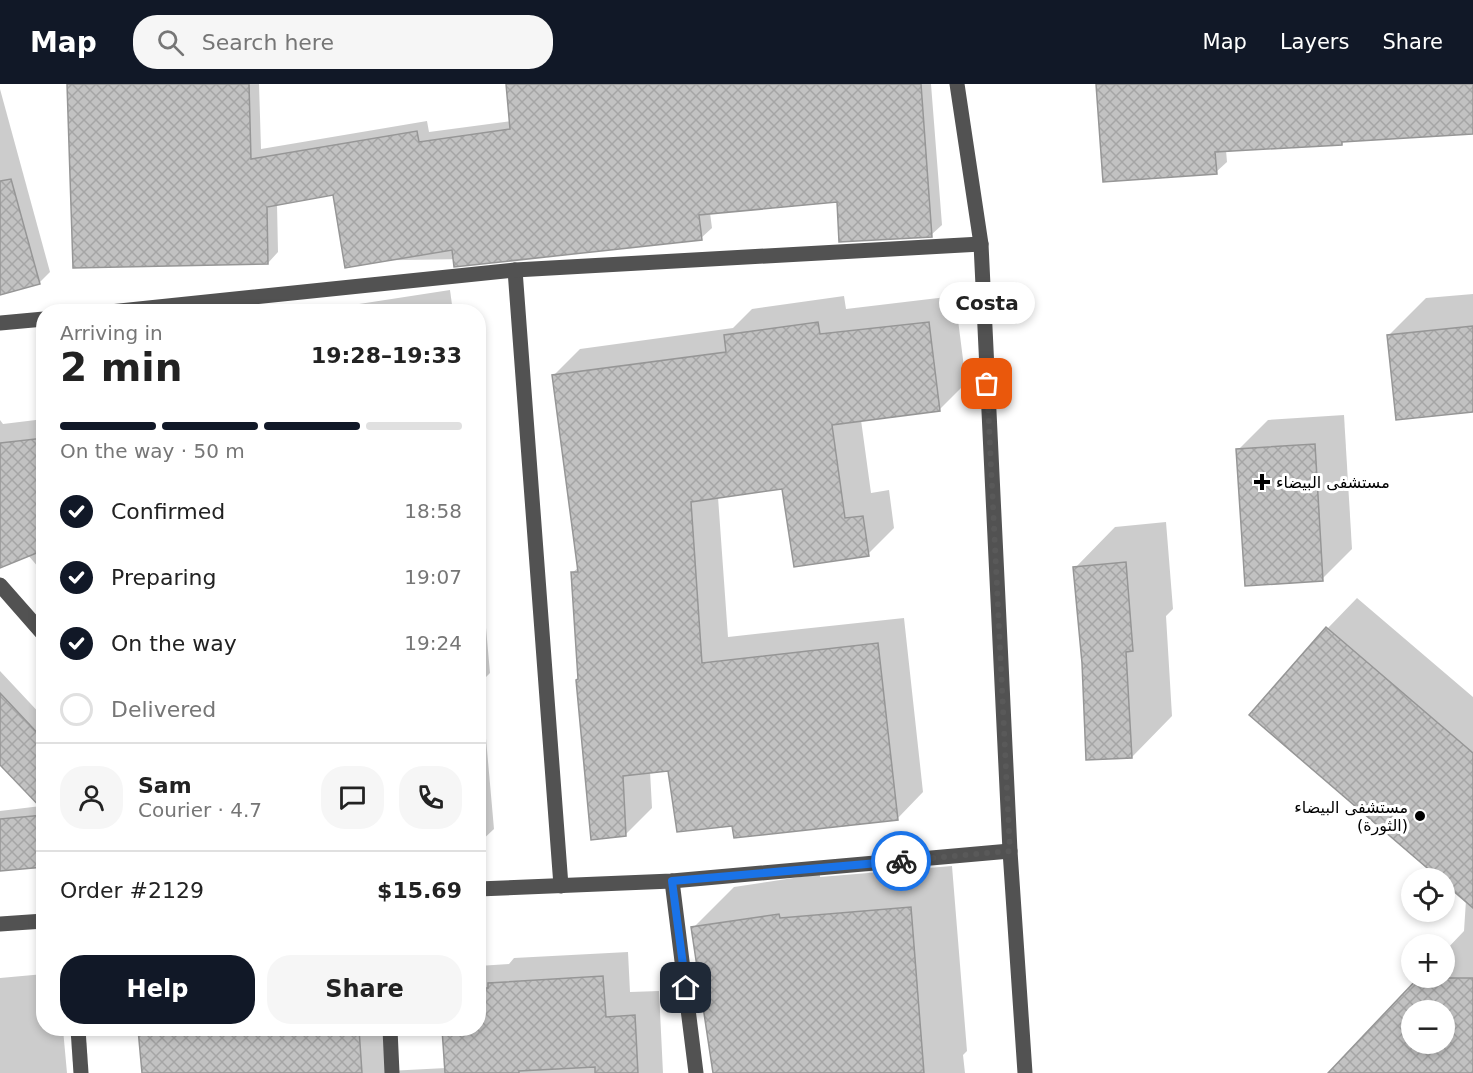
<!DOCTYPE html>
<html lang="en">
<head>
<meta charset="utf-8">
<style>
  :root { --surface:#fff; --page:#f6f6f6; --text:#222; --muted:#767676; --line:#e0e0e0; --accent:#111827 }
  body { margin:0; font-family:"DejaVu Sans",Cairo,sans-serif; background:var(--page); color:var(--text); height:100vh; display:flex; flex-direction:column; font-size:22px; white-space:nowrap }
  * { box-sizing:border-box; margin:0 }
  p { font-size:20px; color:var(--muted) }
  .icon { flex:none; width:33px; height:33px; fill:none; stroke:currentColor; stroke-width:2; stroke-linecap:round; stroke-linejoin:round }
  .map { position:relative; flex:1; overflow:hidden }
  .panel { position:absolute; left:36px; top:220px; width:450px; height:732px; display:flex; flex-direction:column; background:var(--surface); border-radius:24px; box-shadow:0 3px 9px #0003 }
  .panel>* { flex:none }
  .fabs { position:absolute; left:1401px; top:784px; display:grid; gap:12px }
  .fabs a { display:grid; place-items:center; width:54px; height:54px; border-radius:50%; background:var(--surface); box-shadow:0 3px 9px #0003; font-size:30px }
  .pin { position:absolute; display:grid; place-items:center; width:51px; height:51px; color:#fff; margin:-26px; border-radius:12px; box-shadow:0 3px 9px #0006 }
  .courier { position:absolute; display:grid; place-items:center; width:60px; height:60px; margin:-30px; border:4px solid #1a73e8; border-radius:50%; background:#fff; color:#222; box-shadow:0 2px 8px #0007 }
  .bubble { position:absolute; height:42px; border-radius:21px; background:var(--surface); box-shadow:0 3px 9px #0003; font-size:20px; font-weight:600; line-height:42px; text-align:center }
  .overview em { font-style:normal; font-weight:600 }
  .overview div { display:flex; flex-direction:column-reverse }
  .overview { display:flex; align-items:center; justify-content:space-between; height:102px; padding:0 24px }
  h1 { font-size:39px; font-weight:600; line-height:45px }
  .bar { display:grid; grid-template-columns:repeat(4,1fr); gap:9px 6px; align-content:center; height:72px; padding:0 24px }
  .bar i { height:8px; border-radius:4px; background:var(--line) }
  .bar .selected { background:var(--accent) }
  .bar p { grid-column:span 4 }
  .line { display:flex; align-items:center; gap:15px; padding:0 24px; border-top:2px solid var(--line) }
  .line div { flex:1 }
  .round { display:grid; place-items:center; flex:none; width:63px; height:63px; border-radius:24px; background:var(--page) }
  ol { padding:0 24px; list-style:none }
  li { display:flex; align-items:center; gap:18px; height:66px }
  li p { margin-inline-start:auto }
  li .icon { padding:6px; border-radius:50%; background:var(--accent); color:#fff; stroke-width:4 }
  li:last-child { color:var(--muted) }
  li i { width:33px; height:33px; border:3px solid var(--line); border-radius:50% }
  .action { display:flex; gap:12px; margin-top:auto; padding:12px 24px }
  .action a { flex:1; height:69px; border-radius:24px; background:var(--accent); color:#fff; font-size:24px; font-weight:600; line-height:69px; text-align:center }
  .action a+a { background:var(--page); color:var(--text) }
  header { display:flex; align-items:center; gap:36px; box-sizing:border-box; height:84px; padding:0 30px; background:var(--accent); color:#fff }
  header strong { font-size:28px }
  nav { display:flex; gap:33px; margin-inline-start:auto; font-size:21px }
  .search { width:420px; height:54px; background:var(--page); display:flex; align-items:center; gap:15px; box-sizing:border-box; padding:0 21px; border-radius:24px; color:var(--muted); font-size:22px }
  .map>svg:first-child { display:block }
  .shadow { fill:#0003; fill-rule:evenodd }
  .building { fill:url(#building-cross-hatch); stroke:#969696; stroke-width:1.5; fill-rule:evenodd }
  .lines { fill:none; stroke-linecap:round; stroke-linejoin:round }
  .minor { stroke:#525252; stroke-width:15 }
  .done { stroke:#595959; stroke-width:6; stroke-dasharray:0 10.8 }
  .route { stroke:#1a73e8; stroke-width:8 }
  .poi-dot { fill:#000; stroke:#fff; stroke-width:2 }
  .labels { text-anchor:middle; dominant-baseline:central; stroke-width:6; stroke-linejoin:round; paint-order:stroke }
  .poi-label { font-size:16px; fill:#000; stroke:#fff; text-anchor:start }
</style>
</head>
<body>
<header>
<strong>Map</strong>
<div class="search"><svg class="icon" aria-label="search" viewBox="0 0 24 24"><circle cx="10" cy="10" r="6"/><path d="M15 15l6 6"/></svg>Search here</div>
<nav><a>Map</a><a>Layers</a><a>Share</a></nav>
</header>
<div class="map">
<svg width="1473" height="989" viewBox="0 0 1473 989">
  <defs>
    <pattern id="building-cross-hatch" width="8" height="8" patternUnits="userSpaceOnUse" patternTransform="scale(1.5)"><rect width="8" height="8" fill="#c2c2c2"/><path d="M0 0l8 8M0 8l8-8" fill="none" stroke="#a5a5a5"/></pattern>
  </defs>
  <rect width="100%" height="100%" fill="#fff"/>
  <g class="shadow">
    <polygon points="69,0 259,0 261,65 427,37 429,48 511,37 507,0 931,0 942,141 931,151 838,116 710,129 712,144 701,154 519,174 345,177 334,109 277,120 278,168 268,179"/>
    <polygon points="1098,0 1473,0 1473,50 1344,56 1341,60 1226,66 1227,78 1216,88"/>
    <polygon points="0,5 50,188 39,199 0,210"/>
    <polygon points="450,206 453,228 307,228"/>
    <polygon points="1473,210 1473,327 1389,251 1426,214"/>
    <polygon points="844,212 846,225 955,212 966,299 939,326 861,336 871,409 889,406 894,444 868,470 783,404 718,413 728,553 904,534 923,708 897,735 734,741 669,685 650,687 652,724 625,751 580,595 572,489 579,483 554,291 580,265 733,244 752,225"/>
    <polygon points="1344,331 1352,465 1322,495 1238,366 1268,336"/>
    <polygon points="44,335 44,490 28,471 0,469 0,336 3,340"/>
    <polygon points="1166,438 1173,525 1166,532 1172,632 1132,673 1083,579 1075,484 1115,443"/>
    <polygon points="478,453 490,589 481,598 494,745 478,760"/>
    <path d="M1357,514l116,99v376h-143l90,-95h24v-26l20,-21 2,-31 -22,-21h-2l-191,-164 77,-87zM1412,927h32v33h-32z"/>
    <polygon points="0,587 44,634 44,781 0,786 0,727 41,722 0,679"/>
    <polygon points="952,782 967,967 963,971 965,989 714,989 693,844 734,803 820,790 820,793"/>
    <polygon points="628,868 630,908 659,907 663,989 143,989 139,945 385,945 388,987 446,984 444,945 478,945 478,882 509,880 514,874"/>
    <polygon points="44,890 44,945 63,945 67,989 0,989 0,894"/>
  </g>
  <g class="building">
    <polygon points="67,0 249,0 251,75 417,47 419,58 510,45 506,0 921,0 932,153 839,158 837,118 699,131 702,156 454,183 452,166 345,184 333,111 267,123 268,180 73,184"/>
    <polygon points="1096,0 1473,0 1473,50 1342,58 1342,61 1215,68 1217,90 1103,98"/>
    <polygon points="11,95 40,200 0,211 0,97"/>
    <polygon points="818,238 820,250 929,238 940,327 832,341 845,434 863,432 869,472 794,483 782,405 691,418 702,579 878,559 898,736 734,754 732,742 677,748 668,687 623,692 626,752 591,756 576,596 578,595 571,488 578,488 552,291 726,268 724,251"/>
    <polygon points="1473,242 1473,328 1396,336 1387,251"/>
    <polygon points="44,354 44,466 0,484 0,359"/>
    <polygon points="1315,360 1323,497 1245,502 1236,365"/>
    <polygon points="1126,478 1133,567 1126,568 1132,674 1086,676 1082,579 1073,483"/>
    <polygon points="1326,543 1473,669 1473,824 1444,799 1444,795 1440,795 1249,631"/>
    <polygon points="0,609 44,656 44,727 0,681"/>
    <polygon points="44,731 44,783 0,787 0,735"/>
    <polygon points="911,823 924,989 713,989 691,843 779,830 780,834"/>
    <polygon points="603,892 606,933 635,931 638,989 595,989 595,983 519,987 519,989 445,989 442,945 478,945 478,904 488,904 488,899"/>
    <path d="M1418,894h55v95h-145zM1412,927h32v33h-32z"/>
    <polygon points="138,945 359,945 362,989 142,989"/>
  </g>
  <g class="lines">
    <g class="minor">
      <polyline points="957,0 981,160 1010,767 1025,989"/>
      <polyline points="515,186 561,802"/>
      <polyline points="110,228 515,186 981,160"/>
      <polyline points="0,239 44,235"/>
      <polyline points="0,501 44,551"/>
      <polyline points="672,797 696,989"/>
      <polyline points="478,805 672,797 1010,767"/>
      <polyline points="0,840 44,837"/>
      <polyline points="78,945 81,989"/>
      <polyline points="390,945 392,989"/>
    </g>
  </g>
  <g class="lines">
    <polyline class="done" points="901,777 1010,767 987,300"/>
    <polyline class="route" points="686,904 672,797 901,777"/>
  </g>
  <g class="poi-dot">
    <path d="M1259 389h6v6h6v6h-6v6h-6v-6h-6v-6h6z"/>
    <circle cx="1420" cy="732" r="6"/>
  </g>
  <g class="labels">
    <g class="poi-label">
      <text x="1276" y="398">مستشفى البيضاء</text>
      <text x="1408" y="723" text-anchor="end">مستشفى البيضاء<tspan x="1408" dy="18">(الثورة)</tspan></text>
    </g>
  </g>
</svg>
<div class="fabs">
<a><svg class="icon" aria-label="locate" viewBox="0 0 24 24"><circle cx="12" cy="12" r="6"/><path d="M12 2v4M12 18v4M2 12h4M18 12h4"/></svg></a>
<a>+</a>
<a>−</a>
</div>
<div class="pin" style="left:987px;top:300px;background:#ea580c"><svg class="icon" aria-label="bag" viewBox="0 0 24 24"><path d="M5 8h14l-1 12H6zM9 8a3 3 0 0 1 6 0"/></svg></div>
<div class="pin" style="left:686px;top:904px;background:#1f2937"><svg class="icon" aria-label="home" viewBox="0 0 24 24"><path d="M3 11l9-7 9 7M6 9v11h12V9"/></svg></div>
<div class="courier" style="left:901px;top:777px"><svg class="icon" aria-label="bike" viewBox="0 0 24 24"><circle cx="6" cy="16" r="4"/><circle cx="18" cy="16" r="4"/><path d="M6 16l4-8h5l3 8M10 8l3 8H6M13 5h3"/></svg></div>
<div class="bubble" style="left:939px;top:198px;width:96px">Costa</div>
<section class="panel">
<div class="overview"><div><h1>2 min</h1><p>Arriving in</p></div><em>19:28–19:33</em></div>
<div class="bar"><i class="selected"></i><i class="selected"></i><i class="selected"></i><i></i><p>On the way · 50 m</p></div>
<ol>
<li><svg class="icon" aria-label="check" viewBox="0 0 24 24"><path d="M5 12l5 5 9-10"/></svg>Confirmed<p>18:58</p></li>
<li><svg class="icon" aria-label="check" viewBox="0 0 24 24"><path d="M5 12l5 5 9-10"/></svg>Preparing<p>19:07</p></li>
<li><svg class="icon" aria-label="check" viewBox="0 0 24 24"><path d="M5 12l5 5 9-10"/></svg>On the way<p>19:24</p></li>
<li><i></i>Delivered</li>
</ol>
<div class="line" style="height:108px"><a class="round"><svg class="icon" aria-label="person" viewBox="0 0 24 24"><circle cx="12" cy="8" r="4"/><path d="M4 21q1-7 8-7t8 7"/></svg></a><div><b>Sam</b><p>Courier · 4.7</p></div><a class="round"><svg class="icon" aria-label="chat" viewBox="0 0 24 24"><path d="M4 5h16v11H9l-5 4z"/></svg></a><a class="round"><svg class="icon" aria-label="phone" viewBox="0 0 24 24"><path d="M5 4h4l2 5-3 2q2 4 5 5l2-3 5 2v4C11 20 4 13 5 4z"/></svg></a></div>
<div class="line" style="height:78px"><div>Order #2129</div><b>$15.69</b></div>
<div class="action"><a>Help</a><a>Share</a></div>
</section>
</div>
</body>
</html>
